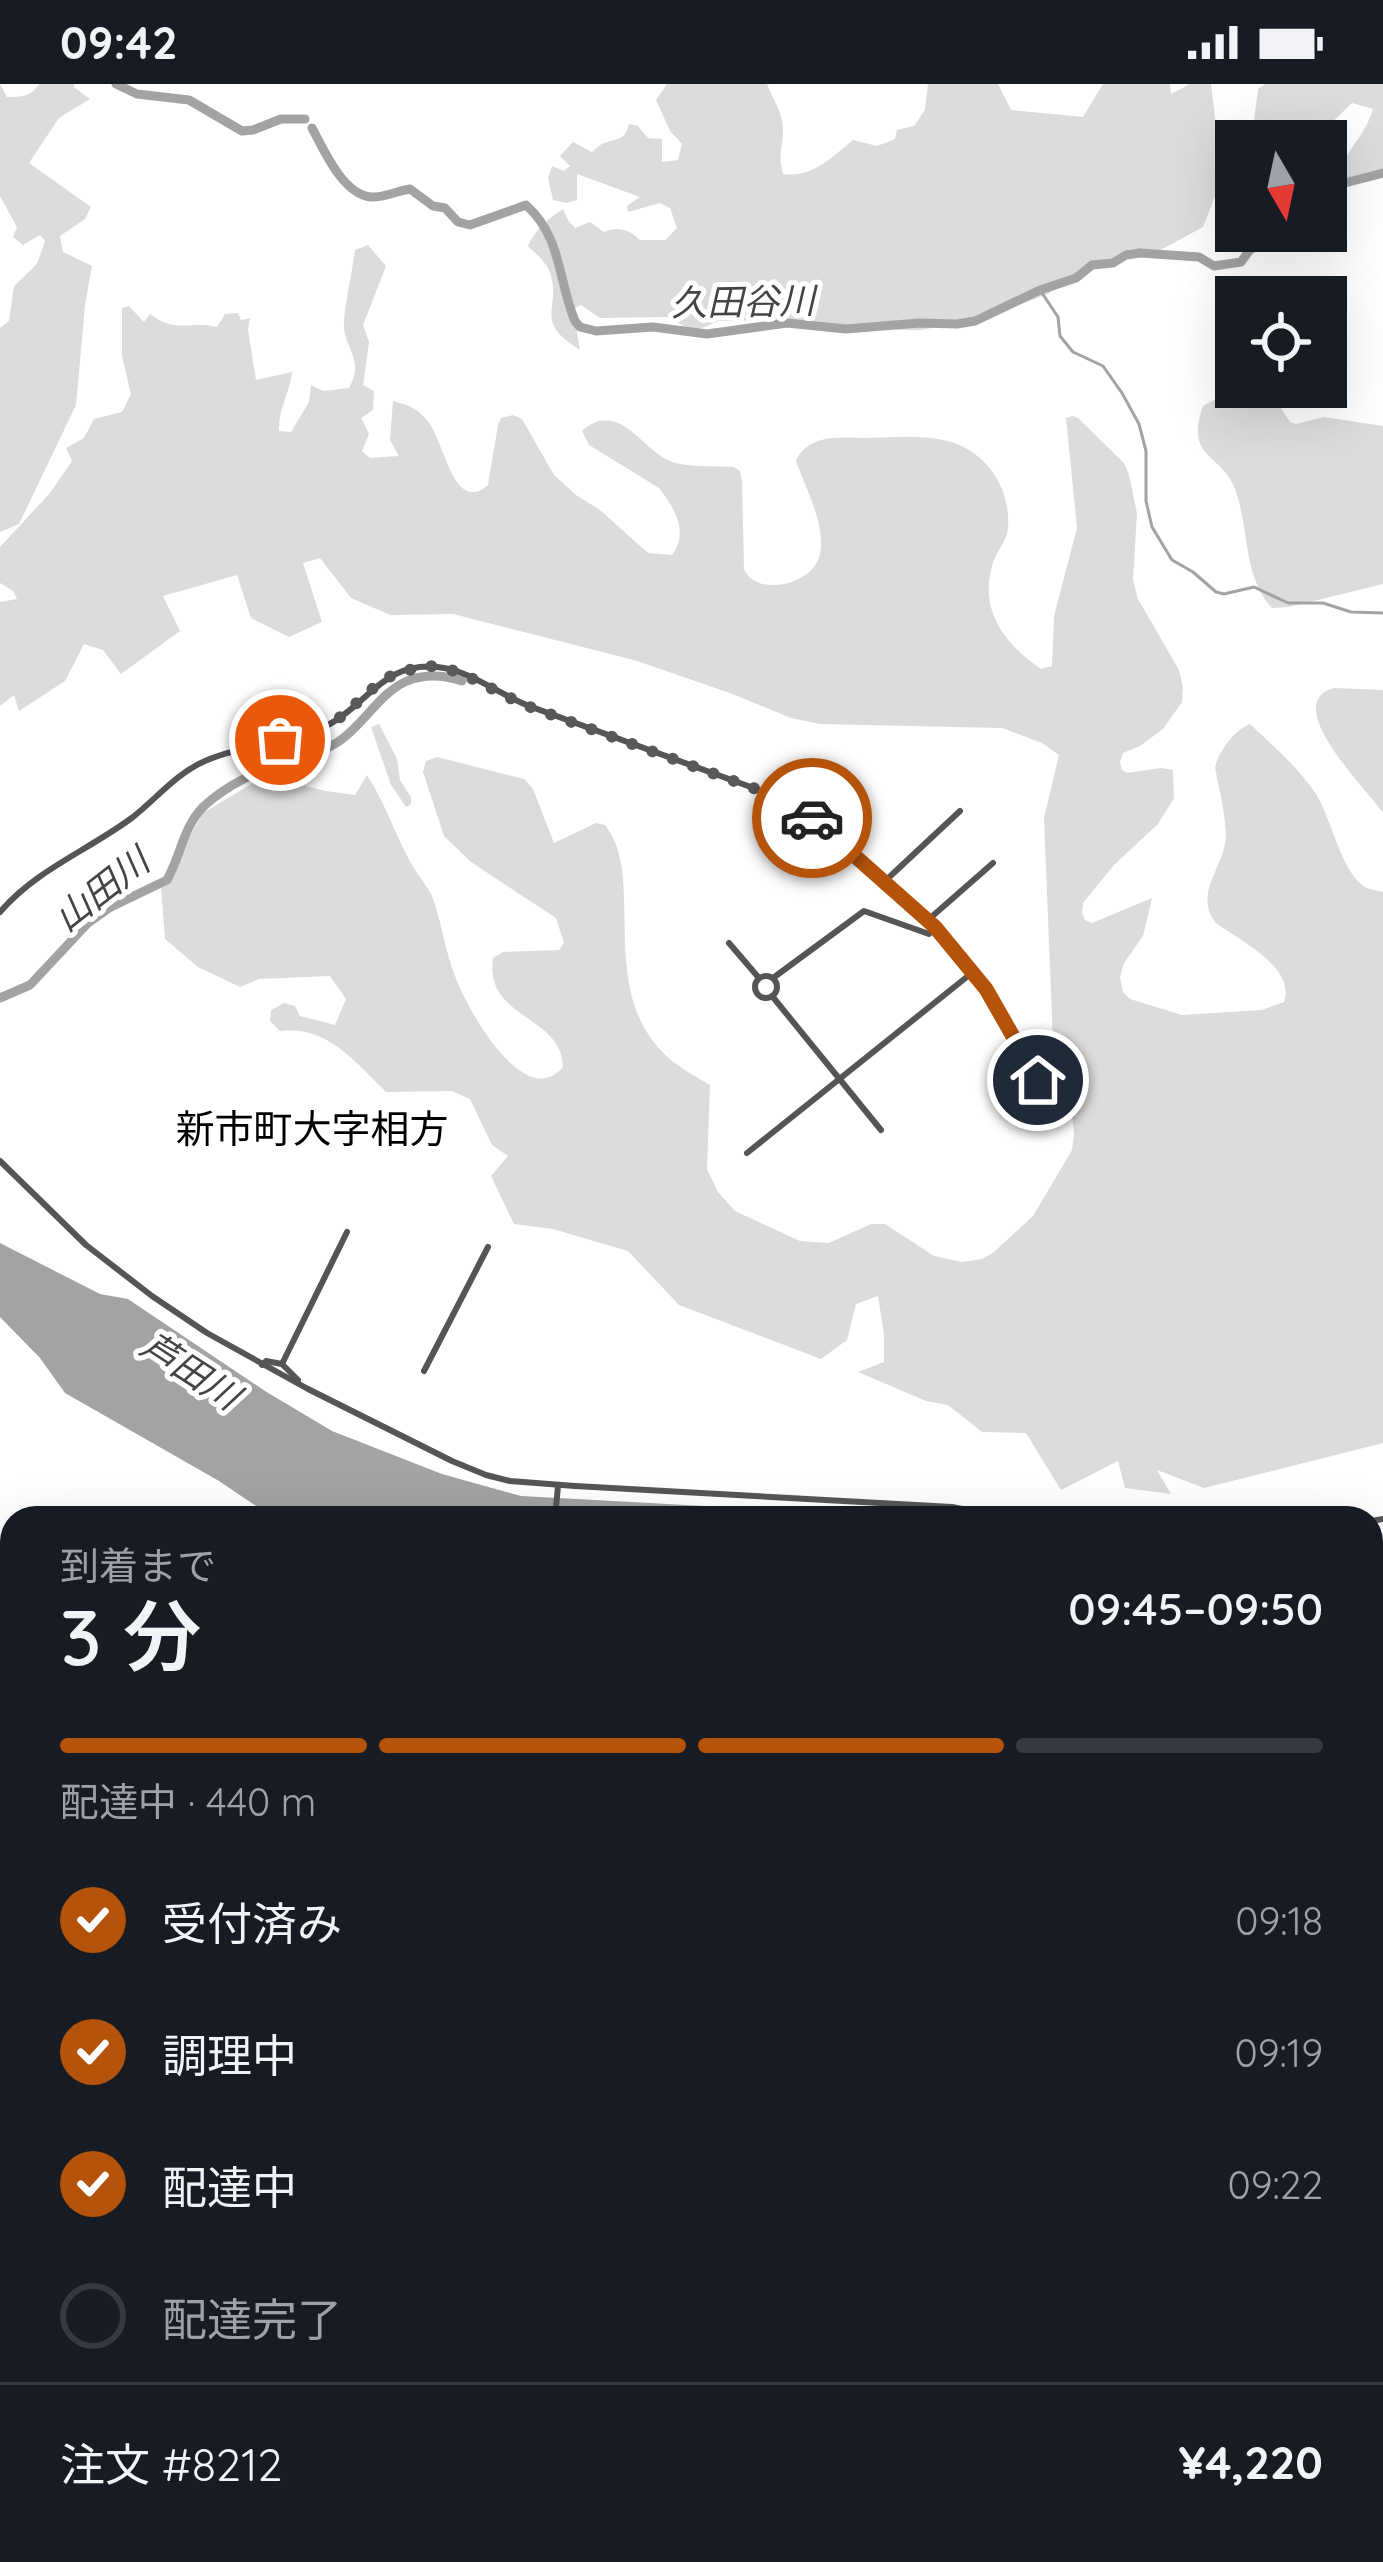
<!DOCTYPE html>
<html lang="ja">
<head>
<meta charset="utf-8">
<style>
  :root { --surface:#171b24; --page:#20242c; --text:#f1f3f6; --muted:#9ea1a6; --line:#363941; --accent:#b45309 }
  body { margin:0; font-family:Quicksand,"Noto Sans JP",sans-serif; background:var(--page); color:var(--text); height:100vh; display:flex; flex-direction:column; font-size:45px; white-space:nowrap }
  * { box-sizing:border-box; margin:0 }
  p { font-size:39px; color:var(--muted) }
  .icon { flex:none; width:66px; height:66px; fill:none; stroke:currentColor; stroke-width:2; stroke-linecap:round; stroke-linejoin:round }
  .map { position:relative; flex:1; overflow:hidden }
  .panel { position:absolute; left:0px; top:1422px; width:1383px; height:1056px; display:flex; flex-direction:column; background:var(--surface); border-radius:36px 36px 0 0; box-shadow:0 12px 48px #0002 }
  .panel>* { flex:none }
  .needle { width:78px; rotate:171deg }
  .tools { position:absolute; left:1215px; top:36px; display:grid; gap:24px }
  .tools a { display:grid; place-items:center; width:132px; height:132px; border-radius:0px; background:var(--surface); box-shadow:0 12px 48px #0002; font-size:60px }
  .pin { position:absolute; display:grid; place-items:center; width:102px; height:102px; color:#fff; margin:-51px; border:6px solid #fff; border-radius:50%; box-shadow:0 3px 12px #0007 }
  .courier { position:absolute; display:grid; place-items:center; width:120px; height:120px; margin:-60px; border:9px solid #b45309; border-radius:50%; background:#fff; color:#222; box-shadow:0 3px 15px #0007 }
  .overview em { font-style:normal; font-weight:600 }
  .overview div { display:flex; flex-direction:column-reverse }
  .overview { display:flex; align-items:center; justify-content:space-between; height:204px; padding:0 60px }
  h1 { font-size:78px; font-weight:600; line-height:90px }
  .bar { display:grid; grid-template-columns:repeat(4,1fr); gap:18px 12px; align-content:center; height:144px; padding:0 60px }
  .bar i { height:15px; border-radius:9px; background:var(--line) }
  .bar .selected { background:var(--accent) }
  .bar p { grid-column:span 4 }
  .line { display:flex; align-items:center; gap:30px; padding:0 60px; border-top:3px solid var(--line) }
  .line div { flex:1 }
  ol { padding:0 60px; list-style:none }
  li { display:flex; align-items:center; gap:36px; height:132px }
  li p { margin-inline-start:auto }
  li .icon { padding:12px; border-radius:50%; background:var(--accent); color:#fff; stroke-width:4 }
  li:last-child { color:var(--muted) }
  li i { width:66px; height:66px; border:6px solid var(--line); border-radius:50% }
  .status { display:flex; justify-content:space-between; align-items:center; height:84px; padding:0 60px; background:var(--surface); direction:ltr }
  .status svg { height:33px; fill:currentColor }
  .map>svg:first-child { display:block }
  .green { fill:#dcdcdc }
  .water { fill:#a3a3a3 }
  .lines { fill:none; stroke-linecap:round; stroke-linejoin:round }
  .stream { stroke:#a3a3a3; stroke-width:3 }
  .river { stroke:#a3a3a3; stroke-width:9 }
  .major-casing { stroke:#dbdbdb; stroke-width:15 }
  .highway-casing { stroke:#dbdbdb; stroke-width:16 }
  .minor { stroke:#555; stroke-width:6 }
  .major { stroke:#000; stroke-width:9 }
  .highway { stroke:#000; stroke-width:10 }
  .rail-casing { stroke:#000; stroke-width:8 }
  .rail { stroke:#fff; stroke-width:3; stroke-dasharray:9; stroke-linecap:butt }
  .done { stroke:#595959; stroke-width:12; stroke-dasharray:0 21.6 }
  .route { stroke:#b45309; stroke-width:15 }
  .labels { text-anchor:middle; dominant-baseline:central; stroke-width:10; stroke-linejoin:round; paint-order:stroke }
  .water-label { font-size:36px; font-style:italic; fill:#444; stroke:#fff }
  .quarter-label { font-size:39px; fill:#000; stroke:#fff }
</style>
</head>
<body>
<div class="status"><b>09:42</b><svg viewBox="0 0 49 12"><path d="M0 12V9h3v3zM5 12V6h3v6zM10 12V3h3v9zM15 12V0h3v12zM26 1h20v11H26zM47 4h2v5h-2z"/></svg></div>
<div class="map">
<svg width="1383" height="2478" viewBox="0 0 1383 2478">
  <rect width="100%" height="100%" fill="#fff"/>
  <g class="green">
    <path d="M0,0l7,13c14,0 24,0 32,-13h35v3l16,12 -31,19 -30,45 62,44 -6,12 -25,17 3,16 29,14 -7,39 -9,100 -57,119 -19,8v-204l9,-7 5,-35 23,-22 8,-23 -5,-6 -17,10 -10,-8 4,-10 -17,-31z"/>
    <path d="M667,0h100c6,16 17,30 16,49 -1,19 -5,20 0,41 29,4 48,-16 70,-34l24,6 18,-7 2,-9 17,-4 11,-16 3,-26h70l13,26 72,7 20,-33h67l1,10 19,-10h21l9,74 -2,30 -15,39 -48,26h-25l-19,8 -22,4 -41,29 -43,16 -82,20 -66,-1 -74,-9 -64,1 -25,10 -28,-14 -66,1 -19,-13 -8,4 7,41c-50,-31 -16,-42 -31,-80 -4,-9 -14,-17 -21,-24 7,-17 20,-27 35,-37l5,11 7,8 15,-6 14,10c15,-6 24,-3 36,8h25l12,-12 -7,-20 -10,-5 -32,9 -1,-6 13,-9 -63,-23v26l-10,3 -14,-3 -5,-22 4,-12 12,5 6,-5 -10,-10 13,-14 19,10c4,-3 7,-7 12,-9 14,-5 21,-2 25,-19l9,2 10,12 14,1v23l16,-2 4,-16 -12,-13 -14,-31z"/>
    <path d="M1265,0h118v87l-9,7 -27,2 -7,-13c10,-19 28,-38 33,-58l-21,-6 -39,38h-42l-18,-12 5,-40z"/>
    <path d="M368,161l18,21 -23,59 6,17 -6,43 11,6 -1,19 -12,8 8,16 -7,17 8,7 29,-2 -9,-16 3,-39c15,4 24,7 34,19 18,21 26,95 61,65l10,-60 3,-7 12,-3 9,4 32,56 22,20 24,15 48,43 24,2c17,-22 3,-47 -13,-67l-70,-43 -7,-14c38,-34 61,23 93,32 18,4 40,3 59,4l6,4 2,10 2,88c12,29 70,16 76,-15 6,-29 -14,-65 -24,-93 11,-25 40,-24 64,-23 27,0 57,-4 83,2 41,8 68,46 65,87 0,12 -10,22 -14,33 -17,47 9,83 47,109l11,-3 2,-50 23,-88 -11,-110 7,-2 5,2 46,45 5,12 8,38 -4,67 5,19 41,71 4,17 -1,15 -19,27 -23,17 -17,7 -3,9 2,8 5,3 34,-5 12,2 1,28 -16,26 -44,41 -31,38 -1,10 3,7 7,3 60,-25 -9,38 -19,27 -4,14 3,15 7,7 52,16 80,-5 22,-8c12,-35 -44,-61 -68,-79 -24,-30 10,-57 10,-89 -1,-22 -7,-45 -11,-67 5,-17 18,-36 35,-43 23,22 48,43 66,70 15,23 25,78 49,93 3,2 14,4 18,5v551l-179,45 -47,-18 14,24 -46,-6 -7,-27 -57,29 -35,-57 -44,-1 -34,-27 -22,-4 -68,-29 26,-10v-28l-6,-38 -22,8 -9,36 -26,19 -142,-54 -51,-54 -75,-22 -39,-5 -23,-48 17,-20 -16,-11 -22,-46 -18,-8 -66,1c-31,-30 -59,-67 -106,-61l-10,-10 1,-11 13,-7 11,3 5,10 35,9 11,-26 -16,-23 -71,3 -19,8 -42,-20 -33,-28 -4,-52 42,-74 62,-37 61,15 29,4 12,-20c20,31 28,60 45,90 6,11 15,20 20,31 10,26 13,55 23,80 11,31 69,137 108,91 -1,-53 -79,-47 -70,-109l10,-6 56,-2 5,-7 -8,-25 -85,-56 -27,-26 -21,-64 3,-11 11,-4 87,22 9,10 21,54 42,-20 9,2c16,21 18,45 19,71 2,60 -4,120 47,164 12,10 26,17 39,25l-3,84 11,23 17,19 65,30 29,2 42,-19h14l49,32 28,6 20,-3 12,-7 39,-36 39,-66 2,-16 -3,-29 -15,-31 -3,-32 -9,-224 15,-63 -17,-12 -40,-15 -182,-4 -29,-6 -61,-25 -96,-33 -67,-17 -114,-29 -63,1 -39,-17 -31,-40 -17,5 19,59 -33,15 -38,-19 -14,-43 -74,21 17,35 -59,43 -18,-24 -19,-6 -19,37 -46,30 -5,-16 -14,11v-104l17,-3 -4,-8 -13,-8v-36l50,-54 22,-32 -6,-13 18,-10 10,-19 28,-7 9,-18 -9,-38v-48l7,-2 15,16 6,-8c24,19 39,7 67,13l8,-13 13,-1 3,7 9,-2 -2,12 8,50 36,-8c-2,21 -14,37 -13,59l12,1 18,-30 2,-17 12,6 26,-3c17,-31 -7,-39 -5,-67 2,-24 8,-48 11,-71z"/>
    <path d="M1257,304l12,2 21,32 6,2 28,-7 59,9v158l-94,23 -17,1c-30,-33 -22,-79 -37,-119 -13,-36 -51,-30 -32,-83l32,-17z"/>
    <path d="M1334,604l49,2v123c-15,-23 -105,-110 -49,-125z"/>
    <polygon points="379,640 397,675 400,696 411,713 411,720 406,723 391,701 371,643"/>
    <polygon points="12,1770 12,1945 9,1945 12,1949 12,2236 0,2239 0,1772"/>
    <polygon points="1371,2153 1383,2166 1383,2277 1379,2284 1383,2286 1383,2478 1274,2478 1273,2466 1371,2466"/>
    <polygon points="0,2268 12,2277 12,2466 108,2466 116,2478 75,2478 73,2474 47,2472 46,2478 0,2478"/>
    <polygon points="231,2466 382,2466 385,2478 215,2478 205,2473"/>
    <polygon points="952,2466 1139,2466 1147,2478 1063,2478 1054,2467 1036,2467 1025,2478 951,2478"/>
  </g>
  <g class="water">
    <polygon points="0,1159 100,1210 128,1215 265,1307 332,1347 442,1390 521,1412 812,1428 827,1434 269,1434 265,1428 219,1397 65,1309 40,1274 0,1233"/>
    <polygon points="1371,1465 1383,1465 1383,1541 1371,1546"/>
  </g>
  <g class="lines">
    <polyline class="stream" points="1040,206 1058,233 1060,252 1073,268 1103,282 1122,309 1139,340 1146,367 1146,417 1152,443 1172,476 1193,488 1216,508 1224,510 1254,503 1288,519 1323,519 1351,528 1383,529"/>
    <g class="river">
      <polyline points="116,0 137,10 189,16 242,47 253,46 281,35 305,35"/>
      <path d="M312,44c12,22 30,65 58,69 13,1 27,-6 40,-8l23,17 12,2 13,14 12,3 56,-20c36,32 32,76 49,116l5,6 16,4 57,-4 54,7 80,-11 59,6 73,-6 38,1 18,-3 65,-31 36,-12 16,-13 21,-2 13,-8 14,-2 59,4 15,9 27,-4 8,-11 26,-20"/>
      <polyline points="1326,113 1341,100 1383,89"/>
      <path d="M0,914l30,-13 58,-62 21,-15 58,-28c14,-25 16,-53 37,-74 24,-22 52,-34 82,-44 18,-6 35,-9 52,-20 26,-17 40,-48 69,-61 18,-7 37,-6 55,0"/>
      <polyline points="1371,1587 1383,1584"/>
      <polyline points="409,2466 417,2478"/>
    </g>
    <g class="major-casing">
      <polyline id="major" points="838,2478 839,2466"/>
    </g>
    <g class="highway-casing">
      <g id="highway">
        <polyline points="0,1462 12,1465"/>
        <polyline points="1371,1787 1383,1789"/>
        <polyline points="1371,1796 1383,1798"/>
      </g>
    </g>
    <g class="minor">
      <polyline points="884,798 960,727"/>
      <path d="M0,828c37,-43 89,-62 133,-95 24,-19 44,-44 72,-56 38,-17 85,-16 123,-36 40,-21 55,-63 109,-58 33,3 61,27 92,39 83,31 166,61 249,91l19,10 138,120 51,62 52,91"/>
      <polyline points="928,836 993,779"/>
      <polyline points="729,859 759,894"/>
      <circle cx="766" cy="903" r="11"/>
      <polyline points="773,894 864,827 929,850 935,843"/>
      <polyline points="772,912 881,1046"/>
      <polyline points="747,1069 973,888"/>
      <polyline points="0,1077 86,1161 152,1212 207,1249 308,1305 452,1377 486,1391 510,1397 575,1402 952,1423 1009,1434"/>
      <polyline points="282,1280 347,1148"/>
      <polyline points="262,1281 266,1277 282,1280 298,1296"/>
      <polyline points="424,1287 488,1163"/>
      <polyline points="555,1434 558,1402"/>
      <polyline points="1371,1437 1383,1435"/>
      <polyline points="0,1612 12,1614"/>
      <polyline points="1371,1970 1383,1975"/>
      <polyline points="0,2264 12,2272"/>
      <polyline points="123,2466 125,2478"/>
      <polyline points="474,2466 479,2478"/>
    </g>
    <use href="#major" class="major"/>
    <use href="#highway" class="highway"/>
    <g class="rail-casing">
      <g id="rail">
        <polyline points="0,1682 12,1683"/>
        <polyline points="1371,1963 1383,1968"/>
      </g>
    </g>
    <use href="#rail" class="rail"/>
  </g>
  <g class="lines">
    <polyline class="done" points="280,656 324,644 342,632 379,599 398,588 429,582 445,584 463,590 522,620 778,713 812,734"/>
    <polyline class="route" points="812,734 935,843 986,905 1038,996"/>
  </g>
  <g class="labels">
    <g class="water-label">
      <text transform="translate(743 217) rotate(-1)">久田谷川</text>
      <text transform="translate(101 805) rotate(-38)">山田川</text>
      <text transform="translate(191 1286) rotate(33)">芦田川</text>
    </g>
    <g class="quarter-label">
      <text x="312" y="1044">新市町大字相方</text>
    </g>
  </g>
</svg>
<div class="tools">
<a><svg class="needle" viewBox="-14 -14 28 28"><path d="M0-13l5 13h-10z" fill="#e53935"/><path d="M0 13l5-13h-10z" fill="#9ea1a6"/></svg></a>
<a><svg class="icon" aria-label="locate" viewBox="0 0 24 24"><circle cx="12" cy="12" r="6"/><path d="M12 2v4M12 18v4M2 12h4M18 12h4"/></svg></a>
</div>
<div class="pin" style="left:280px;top:656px;background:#ea580c"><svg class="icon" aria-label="bag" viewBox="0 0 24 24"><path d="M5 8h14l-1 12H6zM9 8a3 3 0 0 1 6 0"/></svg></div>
<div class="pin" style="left:1038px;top:996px;background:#1f2937"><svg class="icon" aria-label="home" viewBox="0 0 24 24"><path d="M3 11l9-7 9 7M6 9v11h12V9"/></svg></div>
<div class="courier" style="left:812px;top:734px"><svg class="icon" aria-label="car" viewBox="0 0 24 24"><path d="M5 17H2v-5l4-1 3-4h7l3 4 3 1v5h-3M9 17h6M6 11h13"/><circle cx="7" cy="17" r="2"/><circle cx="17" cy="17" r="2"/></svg></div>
<section class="panel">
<div class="overview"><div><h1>3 分</h1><p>到着まで</p></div><em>09:45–09:50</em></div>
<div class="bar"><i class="selected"></i><i class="selected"></i><i class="selected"></i><i></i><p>配達中 · 440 m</p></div>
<ol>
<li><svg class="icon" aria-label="check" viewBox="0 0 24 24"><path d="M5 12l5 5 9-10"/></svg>受付済み<p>09:18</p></li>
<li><svg class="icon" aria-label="check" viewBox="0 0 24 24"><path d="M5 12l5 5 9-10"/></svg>調理中<p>09:19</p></li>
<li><svg class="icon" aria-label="check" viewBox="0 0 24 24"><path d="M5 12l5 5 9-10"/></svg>配達中<p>09:22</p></li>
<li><i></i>配達完了</li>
</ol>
<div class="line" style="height:156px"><div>注文 #8212</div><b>¥4,220</b></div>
</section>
</div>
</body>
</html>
